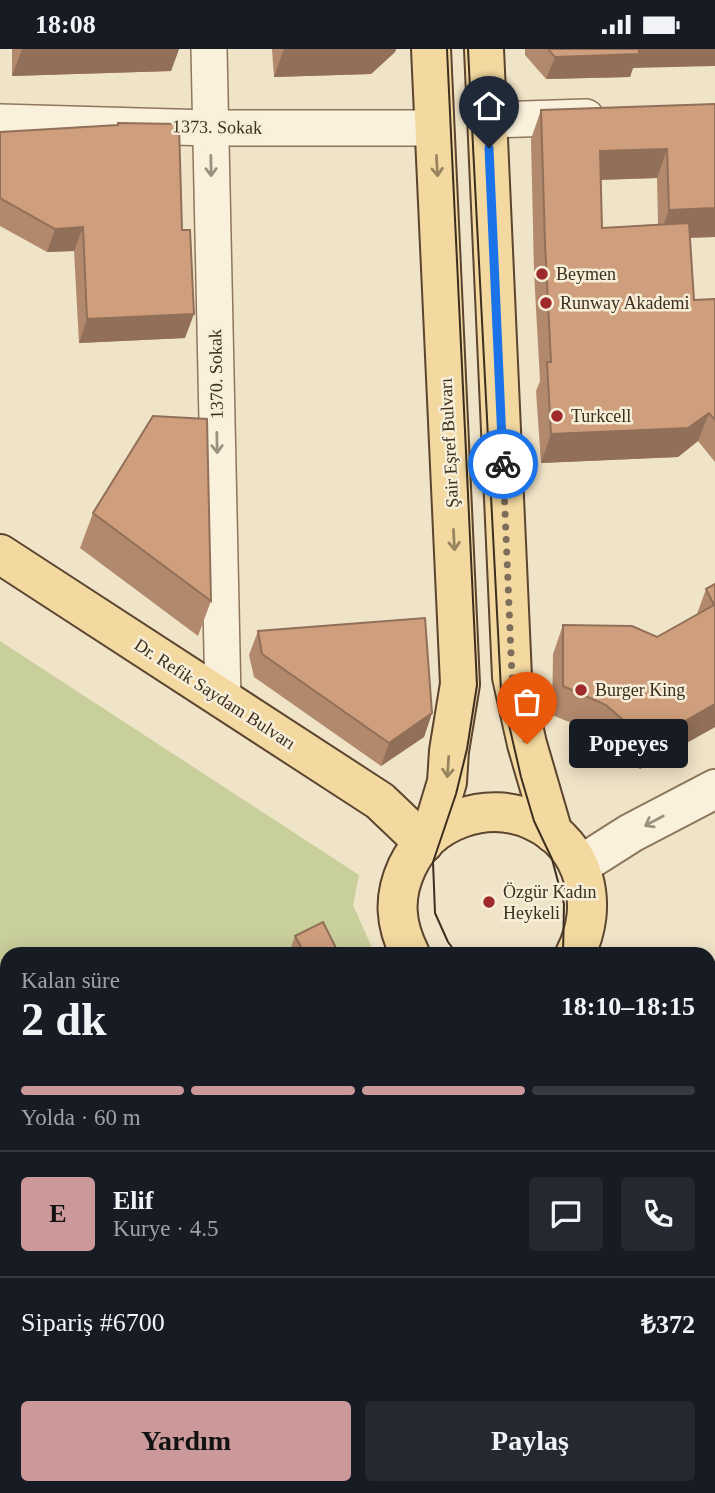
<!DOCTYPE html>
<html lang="tr">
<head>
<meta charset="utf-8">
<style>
  :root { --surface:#171b24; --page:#242831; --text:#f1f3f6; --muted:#9ea1a6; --line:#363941; --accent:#cc999b }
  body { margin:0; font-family:Georgia,serif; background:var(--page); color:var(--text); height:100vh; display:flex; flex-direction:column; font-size:26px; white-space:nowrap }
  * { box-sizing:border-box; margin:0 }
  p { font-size:23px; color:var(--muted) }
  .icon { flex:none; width:38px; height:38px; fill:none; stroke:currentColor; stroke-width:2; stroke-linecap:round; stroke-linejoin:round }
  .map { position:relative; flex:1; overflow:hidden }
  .sheet { position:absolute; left:0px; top:898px; width:716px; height:548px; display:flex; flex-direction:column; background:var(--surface); border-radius:21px 21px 0 0; box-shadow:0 4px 18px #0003 }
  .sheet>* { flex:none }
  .pin { position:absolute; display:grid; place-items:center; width:60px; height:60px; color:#fff; margin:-72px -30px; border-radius:50% 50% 50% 0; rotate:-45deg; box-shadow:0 0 7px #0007 }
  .pin .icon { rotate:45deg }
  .courier { position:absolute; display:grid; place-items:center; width:70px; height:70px; margin:-35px; border:5px solid #1a73e8; border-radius:50%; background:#fff; color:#222; box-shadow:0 2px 9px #0007 }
  .bubble { position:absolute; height:49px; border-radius:7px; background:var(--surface); box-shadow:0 4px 18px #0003; font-size:23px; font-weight:700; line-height:49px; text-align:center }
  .headline em { font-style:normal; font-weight:700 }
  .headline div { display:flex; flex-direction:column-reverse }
  .headline { display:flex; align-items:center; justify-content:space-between; height:119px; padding:0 21px }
  h1 { font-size:46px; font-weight:700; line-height:52px }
  .bar { display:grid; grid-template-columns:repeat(4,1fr); gap:10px 7px; align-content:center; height:84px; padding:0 21px }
  .bar i { height:9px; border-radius:5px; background:var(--line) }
  .bar .active { background:var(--accent) }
  .bar p { grid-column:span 4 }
  .line { display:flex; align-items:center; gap:18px; padding:0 21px; border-top:2px solid var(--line) }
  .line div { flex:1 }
  .round { display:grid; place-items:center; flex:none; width:74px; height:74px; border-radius:7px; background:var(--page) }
  .button { display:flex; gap:14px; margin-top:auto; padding:14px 21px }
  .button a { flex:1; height:80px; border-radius:7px; background:var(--accent); color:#111; font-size:28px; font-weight:700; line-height:80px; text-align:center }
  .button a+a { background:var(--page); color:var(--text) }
  .status { display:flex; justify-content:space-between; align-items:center; height:49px; padding:0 35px; background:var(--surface); direction:ltr }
  .status svg { height:19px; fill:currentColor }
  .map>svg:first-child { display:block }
  .green { fill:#c9cf9b }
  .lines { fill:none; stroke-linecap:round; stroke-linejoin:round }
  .minor-casing { stroke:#8d765c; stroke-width:38 }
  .tertiary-casing { stroke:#8d765c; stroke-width:42 }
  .primary-casing { stroke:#5b4430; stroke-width:42 }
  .minor { stroke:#faf1dc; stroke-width:35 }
  .tertiary { stroke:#faf1dc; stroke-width:38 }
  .primary { stroke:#f3d9a0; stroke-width:38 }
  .tram { stroke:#3d2e20; stroke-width:2 }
  .wall { fill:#b2896c; fill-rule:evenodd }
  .shaded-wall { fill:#916f58 }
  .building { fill:#cf9f7d; stroke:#916f58; stroke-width:2 }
  .oneway { stroke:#9c907e }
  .oneway2 { stroke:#988460 }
  .done { stroke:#7c6e5b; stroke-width:7; stroke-dasharray:0 12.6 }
  .route { stroke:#1a73e8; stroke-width:9 }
  .poi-dot { fill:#9e2a2b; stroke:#f7eed8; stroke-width:2.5 }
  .labels { text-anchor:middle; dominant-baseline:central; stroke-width:5; stroke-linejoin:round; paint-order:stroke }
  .street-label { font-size:18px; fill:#3d2e20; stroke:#f7eed8 }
  .poi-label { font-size:18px; fill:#3d2e20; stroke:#f7eed8; text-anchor:start }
</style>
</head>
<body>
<div class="status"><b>18:08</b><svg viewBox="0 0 49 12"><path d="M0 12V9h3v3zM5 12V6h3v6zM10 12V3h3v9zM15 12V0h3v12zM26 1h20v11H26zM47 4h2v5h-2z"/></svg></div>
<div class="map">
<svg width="715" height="1444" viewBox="0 0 715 1444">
  <rect width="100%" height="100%" fill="#f0e4c8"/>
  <polygon class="green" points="0,592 359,826 353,856 375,905 7,905 7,1438 701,1438 703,1444 0,1444"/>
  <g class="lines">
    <g class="minor-casing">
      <g id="minor">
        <polyline points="209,0 223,650"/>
        <polyline points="488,71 586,68"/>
        <polyline points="0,73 210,79 435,79"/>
      </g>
    </g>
    <g class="tertiary-casing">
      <polyline id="tertiary" points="579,817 631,784 715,740"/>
    </g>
    <g class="primary-casing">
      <g id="primary">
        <polyline points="484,0 512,628 527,695 553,784"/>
        <polyline points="0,505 380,752 424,794"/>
        <polyline points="431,786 447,733 449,702 460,635 431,0"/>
        <path d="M410,905c-15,-30 -17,-57 -3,-87 22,-47 80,-68 127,-46 52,24 66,85 41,133"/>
        <polyline points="709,1167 715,1178"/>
        <polyline points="709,1365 715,1378"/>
      </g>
    </g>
    <use href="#minor" class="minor"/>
    <use href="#tertiary" class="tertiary"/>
    <use href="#primary" class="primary"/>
    <g class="tram">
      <polyline points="447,0 477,636 467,700 456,745 433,813 435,864 448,893 457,905"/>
      <polyline points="468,0 501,641 521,728 534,772 552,810 564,855 563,905"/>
      <polyline points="709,1205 715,1217"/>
      <polyline points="709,1314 715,1326"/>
    </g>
  </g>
  <g class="wall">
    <polygon points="12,0 179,0 171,22 12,27"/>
    <polygon points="272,0 396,0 395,3 371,25 274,28"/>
    <polygon points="525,0 715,0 633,19 630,28 546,30 525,6"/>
    <path d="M715,55v133l-25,1 4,62 21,-1v163l-17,-21 -20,16 -137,6 -5,-72 4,-10 -6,-109 -3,-133 10,-29zM657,129l1,46 -56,4 -1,-48z"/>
    <polygon points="118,74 185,289 79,294 74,202 47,203 0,177 0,83 118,76"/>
    <polygon points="93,464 211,552 198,587 80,499"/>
    <polygon points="715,535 715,678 640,720 628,713 596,684 552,666 553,605 563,576 657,588 697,565 706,540"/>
    <polygon points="258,582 432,664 424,688 381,717 254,628 249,606"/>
    <polygon points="295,887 339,905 290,905 289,904"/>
    <polygon points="592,1438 681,1438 684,1444 595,1444"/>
  </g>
  <g class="shaded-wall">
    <polygon points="22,0 179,0 171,22 12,27"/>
    <polygon points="284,0 396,0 395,3 371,25 274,28"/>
    <polygon points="637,0 715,0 715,17 633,19 630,28 546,30 555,8"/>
    <polygon points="667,100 657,129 589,131 600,102"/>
    <polygon points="715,159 715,188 659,189 669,161"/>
    <polygon points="83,178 74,202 47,203 55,180"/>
    <polygon points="194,265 185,289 79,294 87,270"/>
    <polygon points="709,364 698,392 678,408 541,414 551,385"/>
    <polygon points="715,655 715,678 640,720 651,691"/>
    <polygon points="432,664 424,688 381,717 389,694"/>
    <polygon points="7,1059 7,1082 0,1086 0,1063"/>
  </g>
  <g class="building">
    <polygon points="548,0 639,0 639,5 555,8"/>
    <polygon points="715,55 715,159 669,161 667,100 600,102 602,179 689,174 694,251 715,250 715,371 709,364 688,379 551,385 547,313 551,313 545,194 541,61"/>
    <polygon points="118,74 179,75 182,181 190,181 194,265 87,270 83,178 55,180 0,149 0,83 118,76"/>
    <polygon points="153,367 207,370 211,552 93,464"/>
    <polygon points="715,535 715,655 651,691 638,684 606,656 563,637 563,576 632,577 657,588 714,556 706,540"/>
    <polygon points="425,569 432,664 389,694 262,605 258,582"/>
    <polygon points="323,873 339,905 305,905 295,887"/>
    <polygon points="0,1008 7,1020 7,1059 0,1063"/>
    <polygon points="94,1438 103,1438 106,1444 84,1444"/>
    <polygon points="612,1438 681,1438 684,1444 615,1444"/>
  </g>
  <defs><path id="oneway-shaft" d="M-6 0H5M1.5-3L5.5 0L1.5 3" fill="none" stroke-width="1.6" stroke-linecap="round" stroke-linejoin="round" transform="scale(1.75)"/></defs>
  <g class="oneway">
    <use href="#oneway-shaft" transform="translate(211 117) rotate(89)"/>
    <use href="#oneway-shaft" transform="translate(217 394) rotate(89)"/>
    <use href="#oneway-shaft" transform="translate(654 772) rotate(152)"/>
  </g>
  <g class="oneway2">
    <use href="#oneway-shaft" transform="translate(437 117) rotate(87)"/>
    <use href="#oneway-shaft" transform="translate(454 491) rotate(87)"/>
    <use href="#oneway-shaft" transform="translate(448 718) rotate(94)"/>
  </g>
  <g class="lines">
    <polyline class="done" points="503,415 512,628 527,695"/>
    <polyline class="route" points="489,99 503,415"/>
  </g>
  <g class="poi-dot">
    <circle cx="542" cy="225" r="7"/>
    <circle cx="546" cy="254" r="7"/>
    <circle cx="557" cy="367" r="7"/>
    <circle cx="581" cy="641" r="7"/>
    <circle cx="489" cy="853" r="7"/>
  </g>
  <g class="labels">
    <g class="street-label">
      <text transform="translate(217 78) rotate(1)">1373. Sokak</text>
      <text transform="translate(216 325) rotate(-91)">1370. Sokak</text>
      <text transform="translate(449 394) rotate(-93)">Şair Eşref Bulvarı</text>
      <text transform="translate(215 645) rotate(33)">Dr. Refik Saydam Bulvarı</text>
    </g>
    <g class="poi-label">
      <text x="556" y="225">Beymen</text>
      <text x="560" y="254">Runway Akademi</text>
      <text x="571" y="367">Turkcell</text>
      <text x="595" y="641">Burger King</text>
      <text x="503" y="843">Özgür Kadın<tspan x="503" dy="21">Heykeli</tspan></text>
    </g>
  </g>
</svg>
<div class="pin" style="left:527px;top:695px;background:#ea580c"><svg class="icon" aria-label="bag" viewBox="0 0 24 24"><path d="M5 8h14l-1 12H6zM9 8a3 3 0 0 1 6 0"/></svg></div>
<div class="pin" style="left:489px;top:99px;background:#1f2937"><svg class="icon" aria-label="home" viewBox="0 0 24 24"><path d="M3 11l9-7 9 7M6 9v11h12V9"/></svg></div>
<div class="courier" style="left:503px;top:415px"><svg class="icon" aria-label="bike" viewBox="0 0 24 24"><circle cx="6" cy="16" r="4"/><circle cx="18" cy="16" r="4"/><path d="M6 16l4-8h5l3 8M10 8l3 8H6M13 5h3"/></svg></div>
<div class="bubble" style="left:569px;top:670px;width:119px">Popeyes</div>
<section class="sheet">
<div class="headline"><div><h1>2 dk</h1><p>Kalan süre</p></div><em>18:10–18:15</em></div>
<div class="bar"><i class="active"></i><i class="active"></i><i class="active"></i><i></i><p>Yolda · 60 m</p></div>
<div class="line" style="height:126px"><b class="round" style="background:var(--accent);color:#111">E</b><div><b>Elif</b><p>Kurye · 4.5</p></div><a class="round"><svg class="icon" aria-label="chat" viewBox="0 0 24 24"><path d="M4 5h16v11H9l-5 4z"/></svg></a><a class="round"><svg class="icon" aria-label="phone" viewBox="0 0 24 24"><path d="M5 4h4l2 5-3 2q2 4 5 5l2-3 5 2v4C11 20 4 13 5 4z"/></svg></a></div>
<div class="line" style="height:91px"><div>Sipariş #6700</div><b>₺372</b></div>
<div class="button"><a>Yardım</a><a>Paylaş</a></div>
</section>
</div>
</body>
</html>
